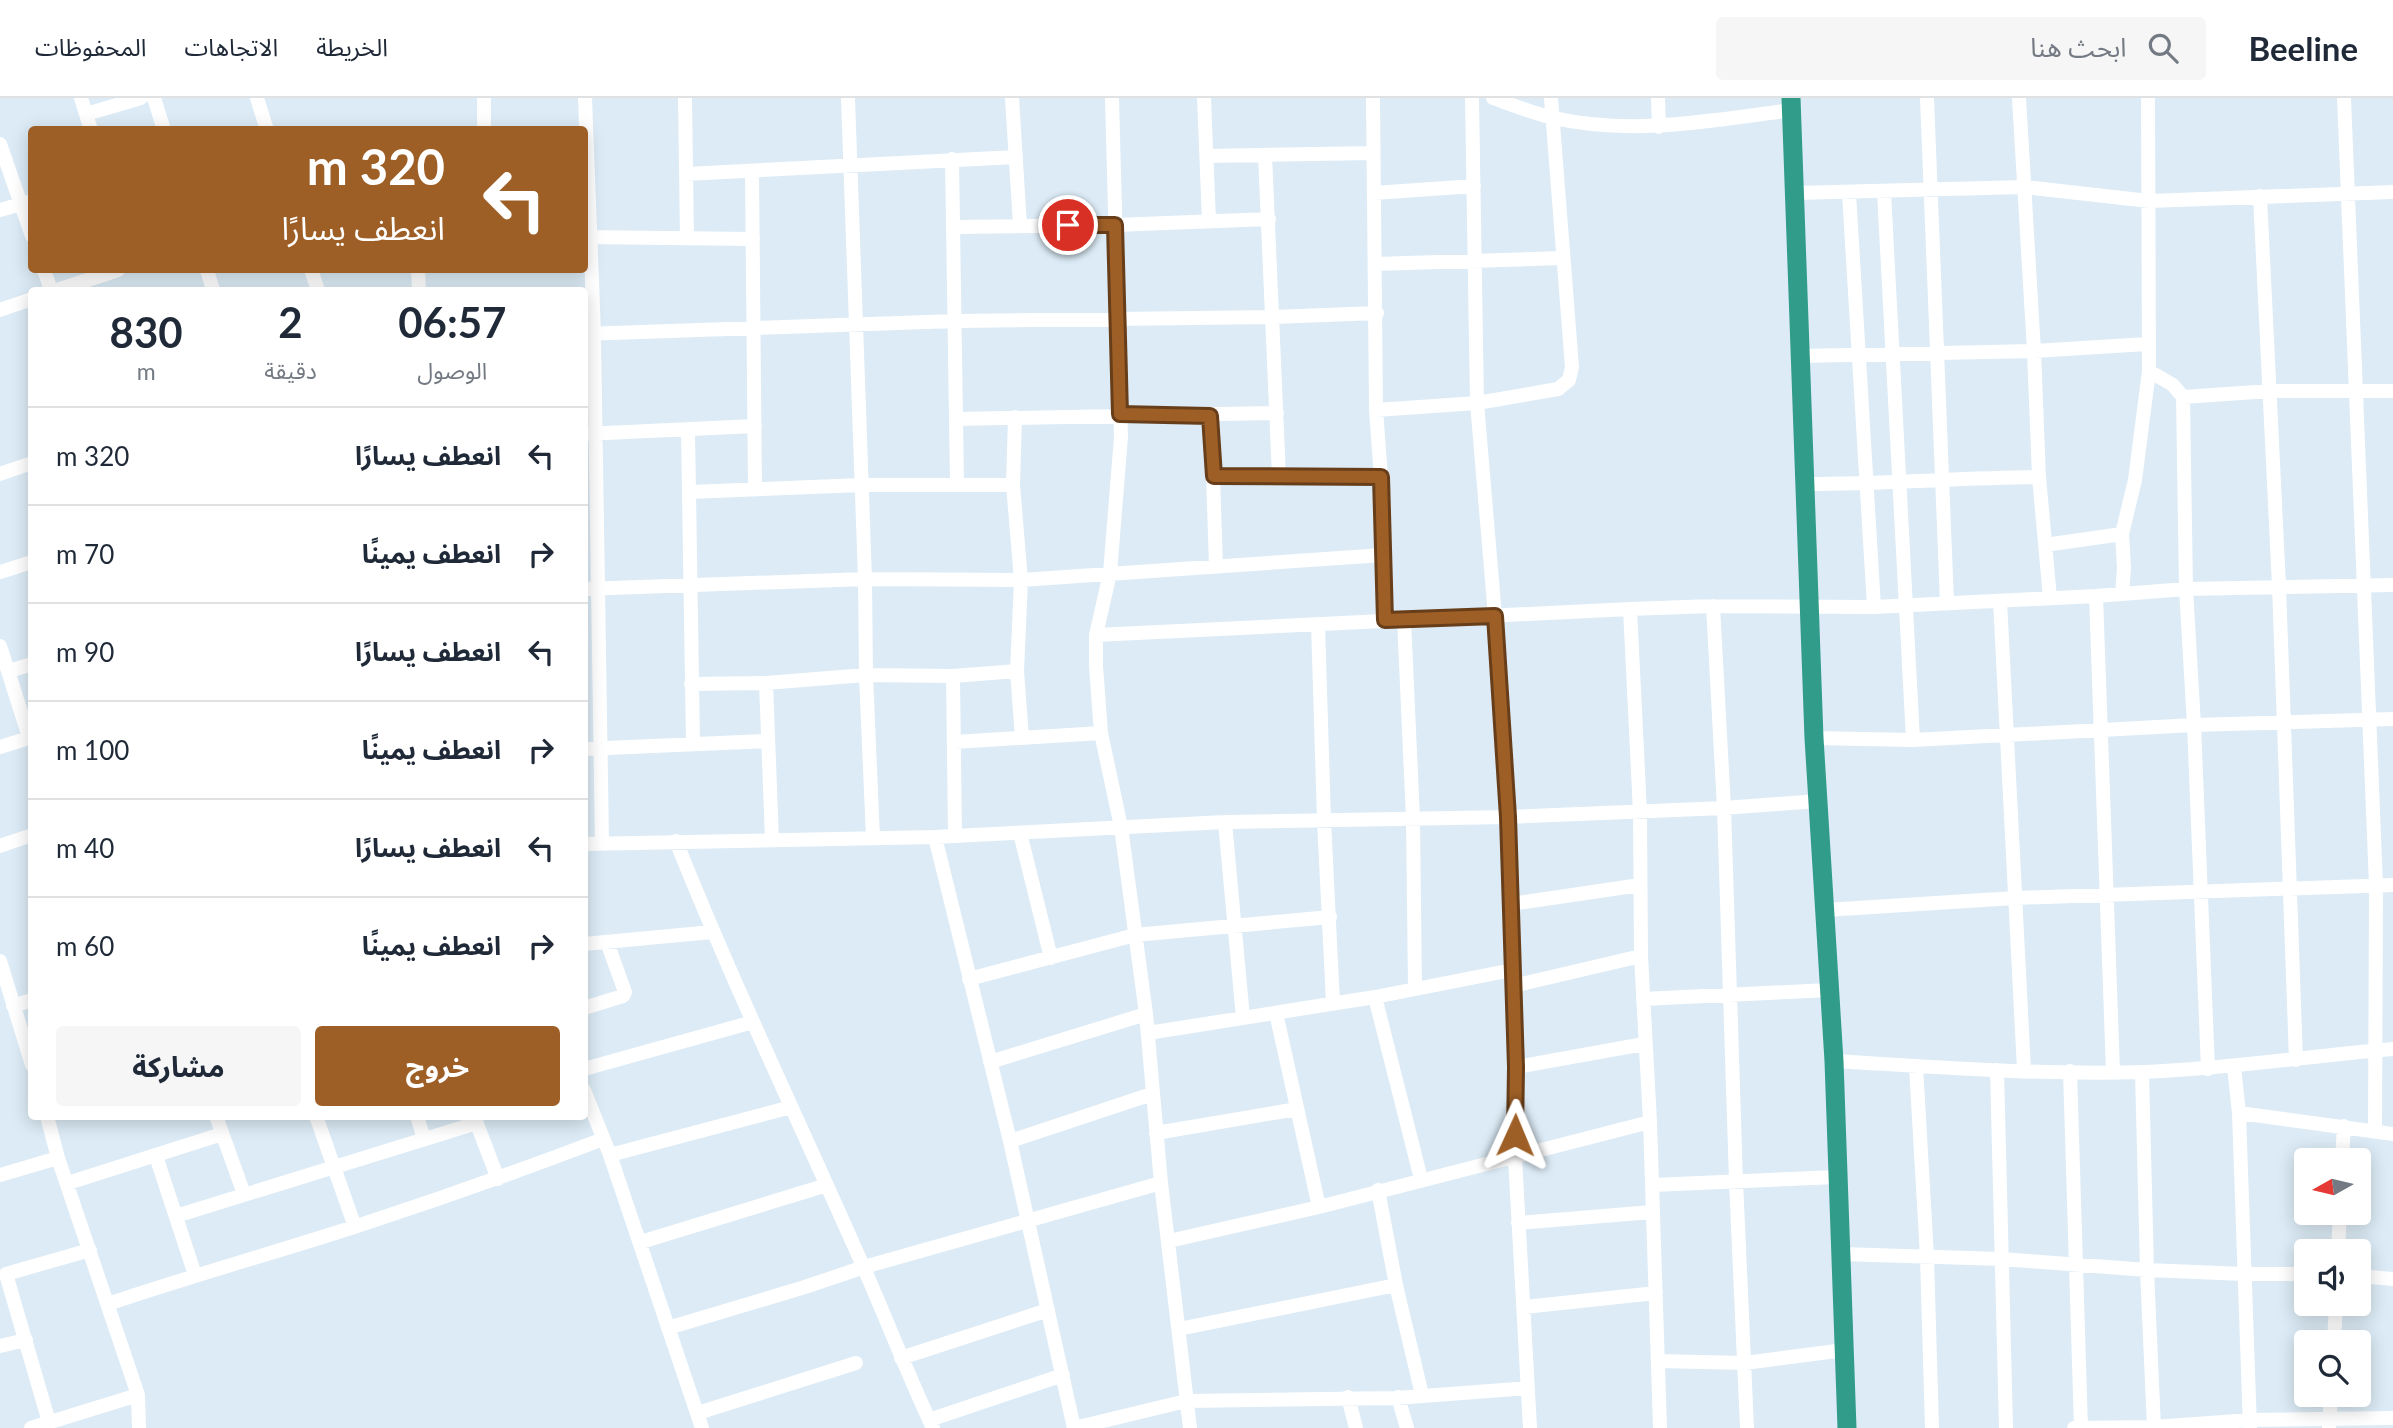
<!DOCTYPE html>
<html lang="ar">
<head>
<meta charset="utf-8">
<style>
	:root { --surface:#fff; --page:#f6f6f7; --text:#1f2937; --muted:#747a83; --line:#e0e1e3; --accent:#9e5f26 }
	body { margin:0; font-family:Lato,"Noto Sans Arabic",sans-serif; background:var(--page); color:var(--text); direction:rtl; height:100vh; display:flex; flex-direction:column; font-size:26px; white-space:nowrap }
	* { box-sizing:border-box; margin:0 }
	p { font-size:23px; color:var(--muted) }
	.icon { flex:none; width:38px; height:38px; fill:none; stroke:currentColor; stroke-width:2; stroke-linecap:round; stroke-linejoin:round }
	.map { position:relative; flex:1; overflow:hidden; direction:ltr }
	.drawer { position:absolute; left:28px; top:189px; width:560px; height:833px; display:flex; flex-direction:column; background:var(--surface); border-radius:7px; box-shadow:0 4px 18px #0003; direction:rtl }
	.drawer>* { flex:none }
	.banner { position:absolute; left:28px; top:28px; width:560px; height:147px; border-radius:7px; box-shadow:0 4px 18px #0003; direction:rtl; background:#9e5f26; color:#fff; overflow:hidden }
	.needle { width:46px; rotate:262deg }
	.tools { position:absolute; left:2294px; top:1050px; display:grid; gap:14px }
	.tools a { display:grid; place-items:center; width:77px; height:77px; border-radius:7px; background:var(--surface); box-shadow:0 4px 18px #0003; font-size:35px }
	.pin { position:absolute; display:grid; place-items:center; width:60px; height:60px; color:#fff; margin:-30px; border:4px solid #fff; border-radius:50%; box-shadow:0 2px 7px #0007 }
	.me { position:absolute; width:77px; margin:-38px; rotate:1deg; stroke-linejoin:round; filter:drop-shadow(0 0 5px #0008) }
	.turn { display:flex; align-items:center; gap:24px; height:147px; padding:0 28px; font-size:32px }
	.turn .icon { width:91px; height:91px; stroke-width:2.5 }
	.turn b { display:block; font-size:49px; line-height:60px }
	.eta { display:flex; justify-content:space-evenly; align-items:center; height:119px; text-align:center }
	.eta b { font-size:42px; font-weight:700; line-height:49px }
	.button { display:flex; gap:14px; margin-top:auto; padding:14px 28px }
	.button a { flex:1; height:80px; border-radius:7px; background:var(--accent); color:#fff; font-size:28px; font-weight:700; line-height:80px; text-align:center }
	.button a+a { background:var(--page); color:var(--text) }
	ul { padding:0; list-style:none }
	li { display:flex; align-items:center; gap:21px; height:98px; padding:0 28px; border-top:2px solid var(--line) }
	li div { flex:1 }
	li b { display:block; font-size:26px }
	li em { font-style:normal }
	header { display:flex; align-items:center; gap:42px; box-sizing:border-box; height:98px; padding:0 35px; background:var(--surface); border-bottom:2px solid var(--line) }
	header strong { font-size:33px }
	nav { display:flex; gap:38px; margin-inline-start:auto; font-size:24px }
	.search { width:490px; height:63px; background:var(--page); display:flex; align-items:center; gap:18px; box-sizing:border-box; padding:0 24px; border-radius:7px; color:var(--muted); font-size:26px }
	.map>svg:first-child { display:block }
</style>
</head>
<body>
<header>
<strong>Beeline</strong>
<div class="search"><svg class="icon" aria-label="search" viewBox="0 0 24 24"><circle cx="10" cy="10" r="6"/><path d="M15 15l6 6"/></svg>ابحث هنا</div>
<nav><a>الخريطة</a><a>الاتجاهات</a><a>المحفوظات</a></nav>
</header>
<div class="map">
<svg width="2393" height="1330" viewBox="0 0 2393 1330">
	<rect width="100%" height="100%" fill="#dcebf6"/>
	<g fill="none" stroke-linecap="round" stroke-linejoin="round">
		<path stroke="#fff" stroke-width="14" d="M 81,0 L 91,32
			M 154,0 L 164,32
			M 257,0 L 267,32
			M 484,0 L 484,32
			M 585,0 L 594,235 L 602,746
			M 685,0 L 687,140
			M 848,0 L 865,481 L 866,577 L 873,740
			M 1012,0 L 1020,127
			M 1112,0 L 1121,339 L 1110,475 L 1096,537 L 1096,568 L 1101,635 L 1121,729 L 1146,916 L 1161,1085 L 1190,1330
			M 1204,0 L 1209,123
			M 1373,0 L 1376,312 L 1381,379 L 1385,522
			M 1472,0 L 1477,305 L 1495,518 L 1508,719 L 1516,969 L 1515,1060 L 1530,1330
			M 1493,0 C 1513,7 1534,16 1554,20 C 1633,38 1713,22 1792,12
			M 1658,0 L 1659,29
			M 1927,0 L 1947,505
			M 2019,0 L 2034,253 L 2039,379 L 2050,500
			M 2344,0 L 2376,787 L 2375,1033
			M 86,16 L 141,0
			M 0,46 L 32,138
			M 1265,57 L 1279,379
			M 1207,58 L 1373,55
			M 952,61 L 957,386
			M 752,74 L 755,391
			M 686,76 L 1016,59
			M 1884,94 L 1913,642
			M 1374,95 L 1474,88
			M 1795,95 L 2024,89 L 2149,103 L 2393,94
			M 1849,95 L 1874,509
			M 2260,98 L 2279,488 L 2296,962
			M 0,112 L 32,103
			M 954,129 L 1115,127 L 1269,121
			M 584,139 L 753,141
			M 1375,166 L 1562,160
			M 44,172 L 51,192
			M 207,172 L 213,192
			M 311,172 L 318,192
			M 418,172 L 419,192
			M 57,192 L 118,172
			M 0,212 L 32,201
			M 584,236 L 955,223 L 1273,219 L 1377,215
			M 1799,258 L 2034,253 L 2147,246
			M 2149,273 L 2173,287 L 2183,299 L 2270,293 L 2393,293
			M 2183,299 L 2186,491 L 2194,627 L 2208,971
			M 1376,312 L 1477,305 L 1558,291 L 1569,282 L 1572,269 L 1551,0
			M 1211,318 L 1216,468
			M 1015,319 L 1013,387 L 1021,482 L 1017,573 L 1022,640
			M 956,321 L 1277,315
			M 688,332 L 693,646
			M 584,336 L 755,328
			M 0,376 L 32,365
			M 1214,378 L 1381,379
			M 1805,386 C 1883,386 1960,380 2039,379
			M 689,394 L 861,387 L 1013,387
			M 2045,447 L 2122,436
			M 0,474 L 32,464
			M 584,491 L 865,481 L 1021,482 L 1383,457
			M 2122,496 L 2124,470 L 2122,436 L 2135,382 L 2149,273 L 2148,0
			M 2096,498 L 2113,974
			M 2000,503 L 2024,972
			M 1713,508 L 1724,710 L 1736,1083 L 1747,1330
			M 1630,511 L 1640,714 L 1641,858 L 1650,1024 L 1660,1330
			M 1404,521 L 1413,721 L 1415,891
			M 1318,526 L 1324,722 L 1333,905
			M 1096,537 L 1630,511 L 1713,508 L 1874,509 L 2096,498 L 2186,491 L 2393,487
			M 0,548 L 29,639
			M 9,573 L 32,566
			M 953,578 L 955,738
			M 766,585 L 772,742
			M 691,586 L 766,585 L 866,577 L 953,578 L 1017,573
			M 1814,640 L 1913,642 L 2194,627 L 2393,621
			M 954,644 L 1101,635
			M 0,649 L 32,639
			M 584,651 L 767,643
			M 1225,724 L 1243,920
			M 1020,735 L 1051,860
			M 935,739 L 1010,1043 L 1074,1330
			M 676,743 C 731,881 795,1015 855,1150 C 882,1209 905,1271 933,1330
			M 584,746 L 935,739 L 1225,724 L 1508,719 L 1724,710 L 1818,703
			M 0,748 L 32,737
			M 1511,806 L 1640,787
			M 1825,812 L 2015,800 L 2393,787
			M 584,846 L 712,834
			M 0,863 L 32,967
			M 969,881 L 1135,837 L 1330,819
			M 1513,888 L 1641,858
			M 1375,899 L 1421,1081
			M 1643,901 L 1829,892
			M 13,908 L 32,902
			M 584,910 L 623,898 L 625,894 L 607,844
			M 1276,915 L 1319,1109
			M 1148,935 L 1375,899 L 1512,872
			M 1834,963 C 1937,969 2040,977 2143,974 C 2227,971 2309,958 2393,951
			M 990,964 L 1146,916
			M 1916,968 L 1927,1159 L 1932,1330
			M 1516,969 L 1644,946
			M 2234,969 L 2239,1015 L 2250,1330
			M 584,971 L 753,924
			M 1997,972 L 2006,1330
			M 2070,973 L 2081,1330
			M 2142,974 L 2147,1172 L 2154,1330
			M 584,992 L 610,1057 L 702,1330
			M 2239,1015 L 2393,1036
			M 216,1018 L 244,1096
			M 316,1018 L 355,1129
			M 417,1018 L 424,1041
			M 474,1018 L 498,1081
			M 1156,1035 L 1297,1011
			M 1010,1043 L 1152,996
			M 610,1057 L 791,1009
			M 156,1058 L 195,1177
			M 2342,1062 L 2344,1028
			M 0,1077 L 58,1060
			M 68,1085 L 222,1036
			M 1652,1087 L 1837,1079
			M 1378,1092 L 1396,1187 L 1422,1297
			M 176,1118 L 477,1025
			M 1518,1125 L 1652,1114
			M 1169,1143 L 1319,1109 L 1650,1024
			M 641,1144 L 827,1087
			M 2338,1153 L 2340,1115
			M 1841,1156 L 2002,1161 L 2147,1172 L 2244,1176 L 2306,1176
			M 2359,1178 L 2393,1181
			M 108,1206 C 190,1178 274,1155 357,1128 C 440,1101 522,1072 603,1041
			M 1524,1209 L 1656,1195
			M 668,1230 L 805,1189 L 864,1169 L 1161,1085
			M 1179,1231 L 1396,1187
			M 2334,1244 L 2336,1206
			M 0,1248 L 26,1242
			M 901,1260 L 1048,1212
			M 1658,1263 L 1745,1265 L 1844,1252
			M 138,1297 L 139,1330
			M 1348,1299 L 1356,1330
			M 1398,1299 L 1407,1330
			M 698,1315 L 856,1265
			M 929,1322 L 1063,1277
			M 49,1324 L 6,1176 L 90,1152
			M 2329,1329 L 2331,1297
			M 31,1330 L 138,1297 L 58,1060 L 47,1018
			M 1074,1330 L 1186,1303 L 1396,1300 L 1528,1290
			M 2074,1330 L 2154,1329 L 2250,1322 L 2393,1320"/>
		<path stroke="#319c8a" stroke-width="19" d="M 1791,0 L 1814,640 L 1834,963 L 1847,1330"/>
	</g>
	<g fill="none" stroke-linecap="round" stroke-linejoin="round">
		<g stroke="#673e19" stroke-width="18">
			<path id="route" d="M 1068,127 L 1115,127 L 1120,316 L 1210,318 L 1214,378 L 1381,379 L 1385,522 L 1495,518 L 1508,719 L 1516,969 L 1515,1037"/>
		</g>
		<use href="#route" stroke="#9e5f26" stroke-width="12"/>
	</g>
</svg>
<div class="tools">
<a><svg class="needle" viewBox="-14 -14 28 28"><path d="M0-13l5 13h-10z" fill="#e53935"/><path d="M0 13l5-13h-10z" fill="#747a83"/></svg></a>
<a><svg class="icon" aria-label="sound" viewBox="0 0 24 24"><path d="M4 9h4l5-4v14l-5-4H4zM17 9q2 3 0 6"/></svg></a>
<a><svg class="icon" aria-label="search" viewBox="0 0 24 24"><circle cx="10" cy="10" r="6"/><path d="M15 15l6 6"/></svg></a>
</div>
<div class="pin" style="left:1068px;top:127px;background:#d93025"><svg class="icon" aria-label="arrive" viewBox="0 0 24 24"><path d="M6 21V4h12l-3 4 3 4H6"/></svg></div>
<svg class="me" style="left:1515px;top:1037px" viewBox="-20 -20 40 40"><path d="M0-17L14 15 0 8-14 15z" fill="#9e5f26" stroke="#fff" stroke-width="4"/></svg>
<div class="banner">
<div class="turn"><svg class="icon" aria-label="left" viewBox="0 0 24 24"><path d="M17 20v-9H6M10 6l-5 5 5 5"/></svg><div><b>320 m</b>انعطف يسارًا</div></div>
</div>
<section class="drawer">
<div class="eta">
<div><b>06:57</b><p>الوصول</p></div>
<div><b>2</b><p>دقيقة</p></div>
<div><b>830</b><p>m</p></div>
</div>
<ul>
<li><svg class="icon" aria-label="left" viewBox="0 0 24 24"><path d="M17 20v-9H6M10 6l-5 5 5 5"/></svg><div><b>انعطف يسارًا</b></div><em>320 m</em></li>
<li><svg class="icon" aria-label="right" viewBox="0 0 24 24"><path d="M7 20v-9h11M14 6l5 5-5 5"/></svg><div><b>انعطف يمينًا</b></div><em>70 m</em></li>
<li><svg class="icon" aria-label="left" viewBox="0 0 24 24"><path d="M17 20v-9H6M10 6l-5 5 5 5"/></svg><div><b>انعطف يسارًا</b></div><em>90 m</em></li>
<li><svg class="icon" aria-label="right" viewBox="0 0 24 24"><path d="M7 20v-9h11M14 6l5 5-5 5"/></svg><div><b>انعطف يمينًا</b></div><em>100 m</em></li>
<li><svg class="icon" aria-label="left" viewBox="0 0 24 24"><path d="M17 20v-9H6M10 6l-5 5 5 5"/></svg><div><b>انعطف يسارًا</b></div><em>40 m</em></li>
<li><svg class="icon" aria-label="right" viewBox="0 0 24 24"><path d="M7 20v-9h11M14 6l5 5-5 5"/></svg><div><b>انعطف يمينًا</b></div><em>60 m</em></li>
</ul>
<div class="button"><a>خروج</a><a>مشاركة</a></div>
</section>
</div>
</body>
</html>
